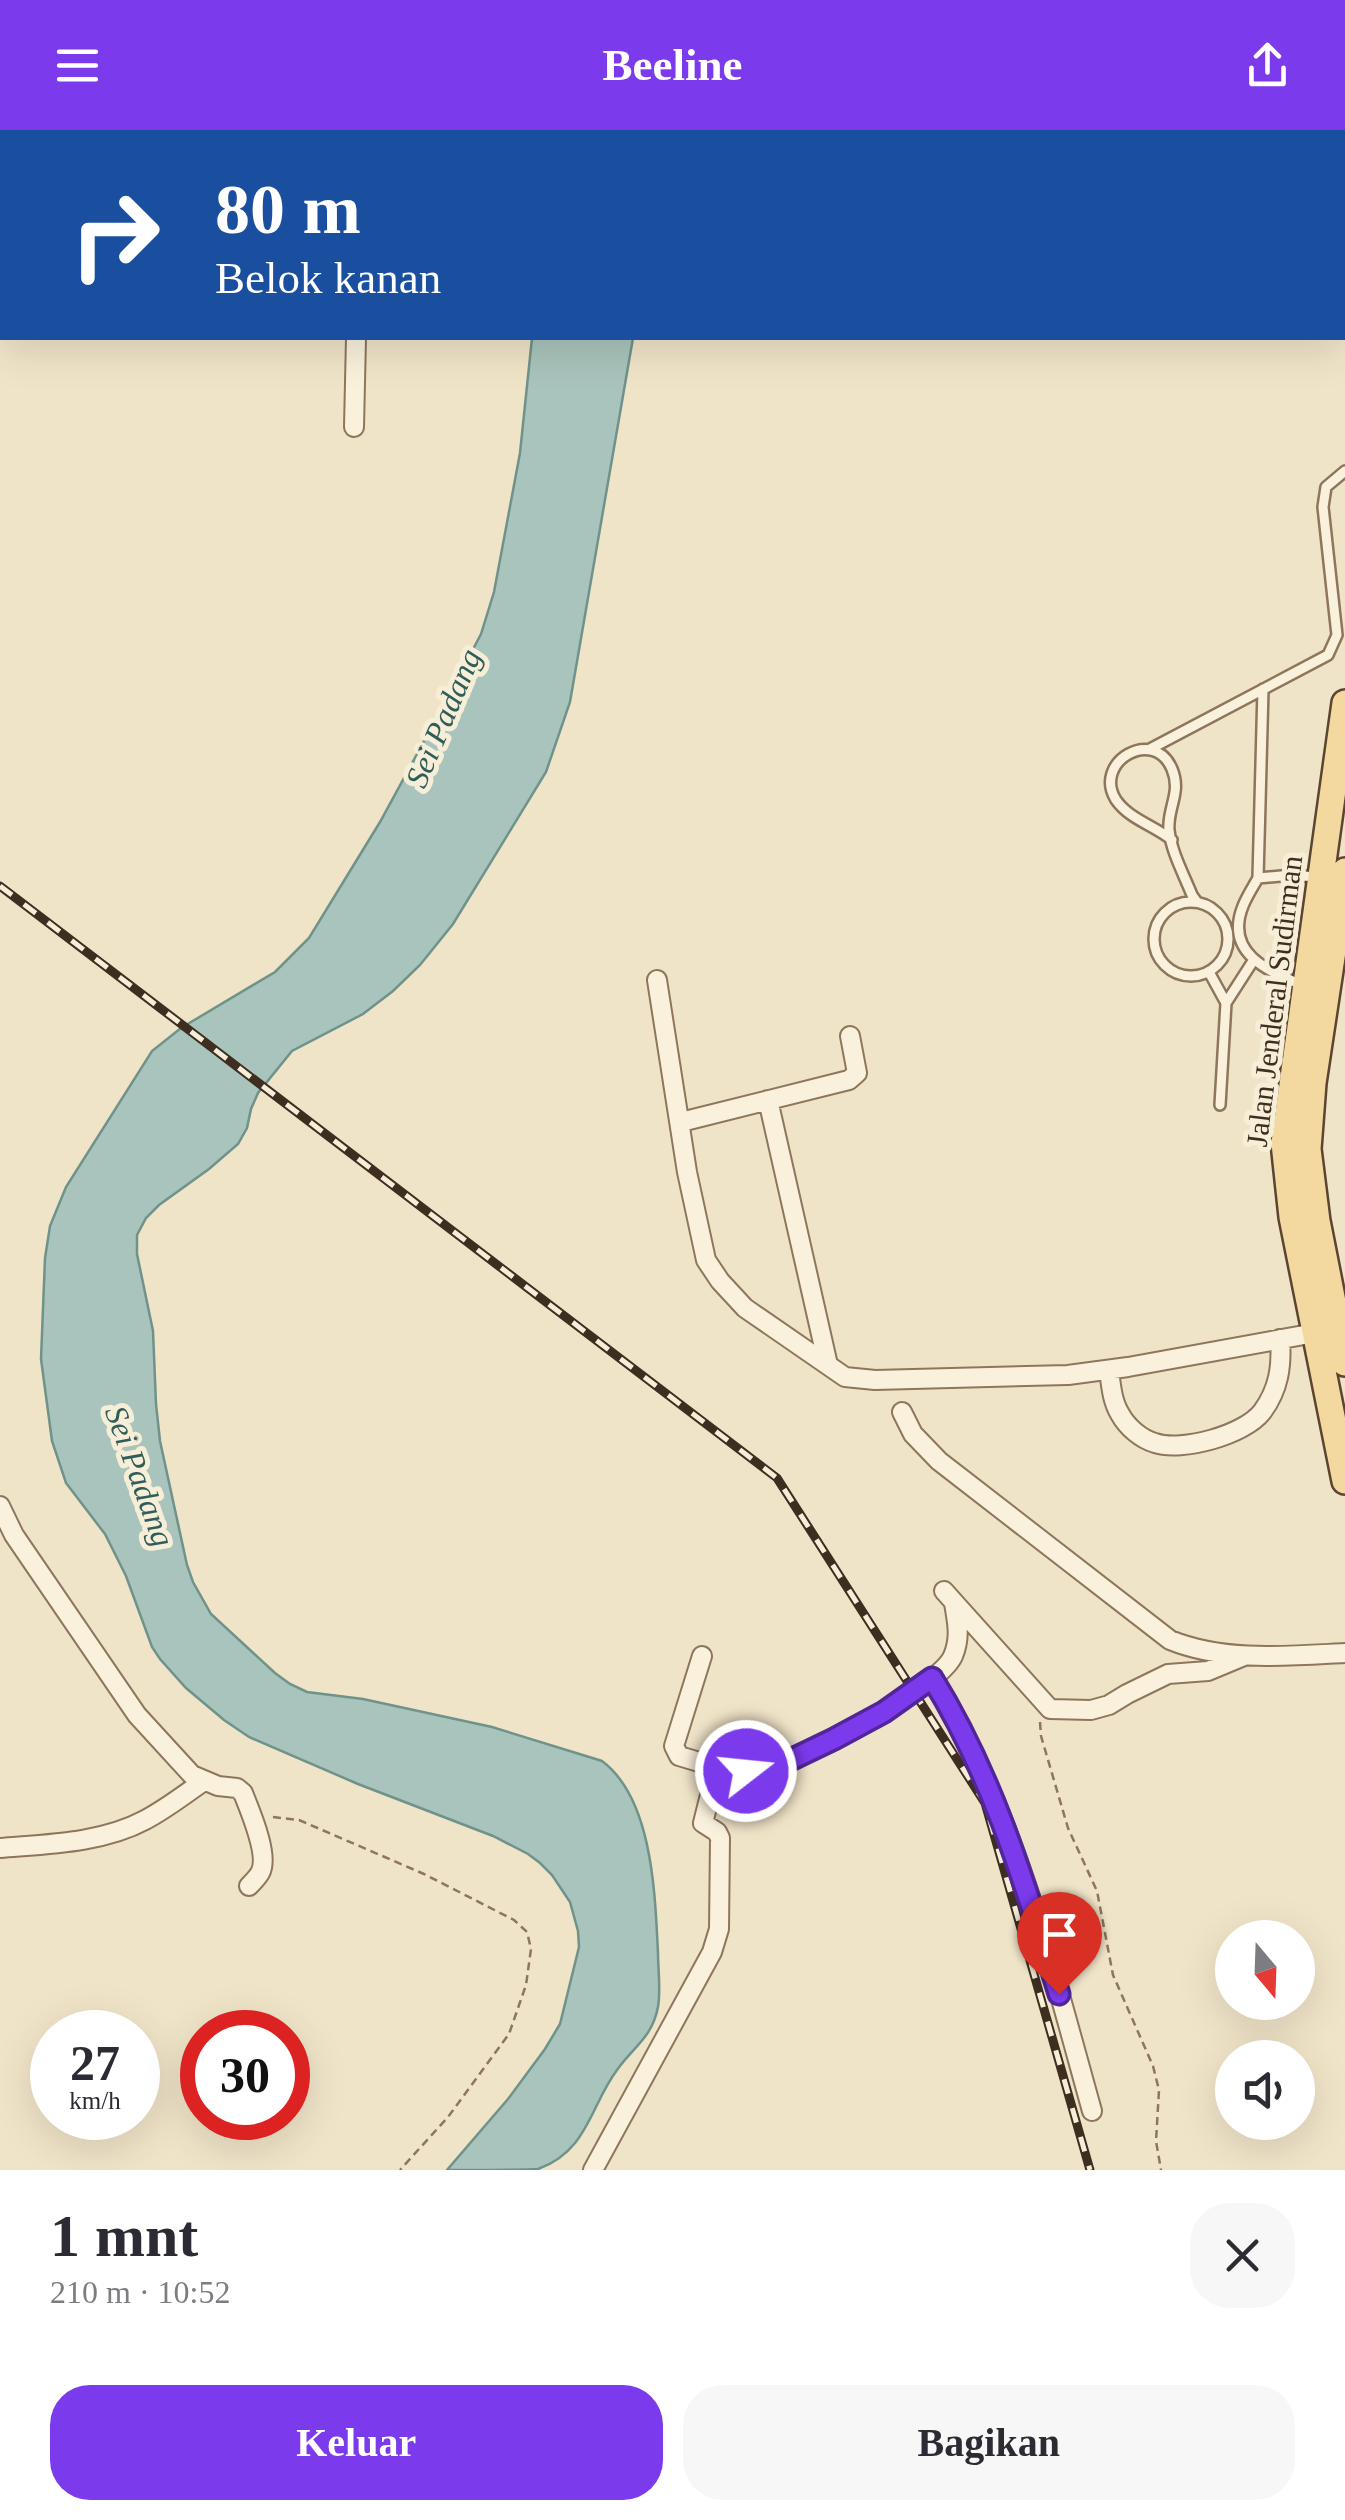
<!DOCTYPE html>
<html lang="id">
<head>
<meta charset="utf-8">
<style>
	:root { --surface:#fff; --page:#f7f7f7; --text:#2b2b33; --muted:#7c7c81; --accent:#7c3aed }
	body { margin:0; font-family:"Times New Roman",serif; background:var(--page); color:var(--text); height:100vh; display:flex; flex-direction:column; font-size:38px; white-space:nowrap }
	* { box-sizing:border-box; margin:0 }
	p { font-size:32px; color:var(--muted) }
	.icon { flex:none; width:55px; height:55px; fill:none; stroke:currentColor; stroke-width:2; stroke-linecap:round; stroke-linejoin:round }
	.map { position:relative; height:2040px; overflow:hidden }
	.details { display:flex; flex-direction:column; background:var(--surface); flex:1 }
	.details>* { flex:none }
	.hud { position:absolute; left:0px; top:0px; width:1345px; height:210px; box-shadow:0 10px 40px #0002; background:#1a4fa0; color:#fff; overflow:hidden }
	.needle { width:65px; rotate:161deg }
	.buttons { position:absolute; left:1215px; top:1790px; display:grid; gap:20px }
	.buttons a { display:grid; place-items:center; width:100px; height:100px; border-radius:50%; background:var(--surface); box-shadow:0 10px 40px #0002; font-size:50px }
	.speed { position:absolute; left:30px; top:1880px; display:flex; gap:20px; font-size:50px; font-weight:700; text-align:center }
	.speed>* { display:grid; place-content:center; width:130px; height:130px; border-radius:50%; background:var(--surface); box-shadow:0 10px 40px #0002; line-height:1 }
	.speed small { font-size:25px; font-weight:400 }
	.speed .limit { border:15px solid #d22; background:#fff; color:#111 }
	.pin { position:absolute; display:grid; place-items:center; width:85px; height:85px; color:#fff; margin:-102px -42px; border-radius:50% 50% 50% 0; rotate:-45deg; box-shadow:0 0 10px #0007 }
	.pin .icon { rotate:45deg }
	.me { position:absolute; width:110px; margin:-55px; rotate:74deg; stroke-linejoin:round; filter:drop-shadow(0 0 8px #0008) }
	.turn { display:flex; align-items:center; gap:35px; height:210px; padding:0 50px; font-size:45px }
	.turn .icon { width:130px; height:130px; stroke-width:2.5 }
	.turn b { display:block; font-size:70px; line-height:85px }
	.round { display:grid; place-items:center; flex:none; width:105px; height:105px; border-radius:40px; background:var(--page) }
	.head { display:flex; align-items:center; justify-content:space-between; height:170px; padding:0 50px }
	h1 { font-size:60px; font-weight:600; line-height:75px }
	.cta { display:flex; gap:20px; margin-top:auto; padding:20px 50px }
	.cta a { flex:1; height:115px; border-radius:40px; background:var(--accent); color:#fff; font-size:40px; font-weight:600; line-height:115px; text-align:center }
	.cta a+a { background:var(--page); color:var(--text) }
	header { display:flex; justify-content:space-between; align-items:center; height:130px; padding:0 50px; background:var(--accent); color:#fff; font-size:45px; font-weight:600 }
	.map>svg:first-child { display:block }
</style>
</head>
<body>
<header><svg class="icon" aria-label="menu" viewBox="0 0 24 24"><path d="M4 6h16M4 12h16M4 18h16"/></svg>Beeline<svg class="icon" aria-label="share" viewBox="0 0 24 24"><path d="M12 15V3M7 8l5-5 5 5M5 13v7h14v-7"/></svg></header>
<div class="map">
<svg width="1345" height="2040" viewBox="0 0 1345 2040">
	<rect width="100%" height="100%" fill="#f0e4c8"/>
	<path fill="#a9c4bc" stroke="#6f938a" stroke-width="2.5" d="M 532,208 L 633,208 L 570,572 L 546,642 L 453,794 L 420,835 L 393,861 L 363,884 L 292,921 L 258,963 L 251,979 L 247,998 L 238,1014 L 209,1039 L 159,1075 L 146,1088 L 137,1105 L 137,1124 L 153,1201 L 156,1274 L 160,1311 L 187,1435 L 193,1452 L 211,1484 L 275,1543 L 290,1554 L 307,1562 L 363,1569 L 492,1597 L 602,1631 C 653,1669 655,1765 658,1823 C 658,1840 661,1860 658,1877 C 652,1908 633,1917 617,1940 C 590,1976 588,2021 538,2039 C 523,2040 466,2040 447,2040 L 508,1969 L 545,1919 L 560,1894 L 579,1817 L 578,1801 L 570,1772 L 552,1745 L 540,1733 L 528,1724 L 493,1706 L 358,1654 L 249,1607 L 224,1590 L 186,1558 L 160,1529 L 152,1517 L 126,1446 L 105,1404 L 66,1353 L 52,1311 L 41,1229 L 45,1128 L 50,1096 L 66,1057 L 152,921 L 181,898 L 275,842 L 309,808 L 380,692 L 435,591 L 481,504 L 494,462 L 520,323 Z"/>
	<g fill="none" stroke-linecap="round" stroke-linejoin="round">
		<g stroke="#8d765c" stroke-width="14">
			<path id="service" d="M 1150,619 L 1328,525 L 1337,505 L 1323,377 L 1326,357 L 1345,341
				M 1172,710 C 1155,696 1129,689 1116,670 C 1092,632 1154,596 1172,639 C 1182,663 1167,678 1169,700 C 1171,721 1184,745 1192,765 L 1197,772
				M 1258,748 L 1263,559
				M1154 809a37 37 0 1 1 74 0a37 37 0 1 1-74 0Z
				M 1209,842 L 1226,873 L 1220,975
				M 1302,855 C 1268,841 1224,823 1243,776 C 1247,766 1253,757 1258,748 L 1292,745 L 1316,747
				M 1226,873 L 1253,831"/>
		</g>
		<g stroke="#8d765c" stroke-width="22">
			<path id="minor" d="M 1014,0 L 1015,2
				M 1176,0 L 1181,2
				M 360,2 L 360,0
				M 1342,158 L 1345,158
				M 354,297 L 356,208
				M 657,850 L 687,1042 L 706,1130 L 720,1151 L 745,1178 L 845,1247 L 875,1250 L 1068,1245 L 1128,1237 L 1315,1203
				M 768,970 L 828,1235
				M 681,992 L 849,950 L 857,943 L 850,906
				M 1109,1240 C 1111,1255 1112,1271 1120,1284 C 1127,1297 1141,1309 1155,1313 C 1182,1322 1244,1305 1262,1282 C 1279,1259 1282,1236 1280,1209
				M 902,1282 L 913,1304 L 939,1331 L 1170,1510 C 1224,1532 1287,1526 1345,1523
				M 0,1376 L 14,1405 L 137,1585 L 192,1645 L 218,1656 L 237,1658 L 243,1663 C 250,1681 270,1726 260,1743 C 257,1748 253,1752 249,1756
				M 944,1461 L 1050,1579 L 1091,1580 L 1109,1575 L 1127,1564 L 1168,1544 L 1208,1541 L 1244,1526
				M 932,1548 C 1014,1679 1051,1834 1092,1981
				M 713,1647 C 735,1643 761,1642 782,1634 C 816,1621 940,1556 953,1526 C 961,1507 957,1492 954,1473
				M 0,1718 C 48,1714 102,1713 145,1690 C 166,1679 185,1664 204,1651
				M 593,2040 L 712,1822 L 719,1799 L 720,1708 L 717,1702 L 703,1693 L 711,1661 L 713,1641 L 706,1634 L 679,1626 L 674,1616 L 702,1526"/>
		</g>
		<g stroke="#5b4430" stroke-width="30">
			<path id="primary" d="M 1345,573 L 1284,1013 L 1292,1087 L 1345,1351
				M 1345,741 L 1313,953 L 1308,1019 L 1317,1091 L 1345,1233"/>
		</g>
		<path stroke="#8d765c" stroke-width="2.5" stroke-dasharray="8 5" stroke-linecap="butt" d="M 1040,1592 L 1041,1606 L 1068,1698 L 1097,1761 L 1113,1845 L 1153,1936 L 1159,1960 L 1156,2011 L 1161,2040
			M 273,1687 L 299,1690 L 424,1744 L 514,1790 L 527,1802 L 531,1819 L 526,1855 L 509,1904 L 448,1987 L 400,2040"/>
		<use href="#service" stroke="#faf1dc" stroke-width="9"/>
		<use href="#minor" stroke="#faf1dc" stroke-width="18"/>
		<use href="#primary" stroke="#f3d9a0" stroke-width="25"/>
		<g stroke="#3d2e20" stroke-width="9">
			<path id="rail" d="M 0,756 L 777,1348 L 985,1673 L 1090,2040"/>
		</g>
		<use href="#rail" stroke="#f7eed8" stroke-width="5" stroke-dasharray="15" stroke-linecap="butt"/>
	</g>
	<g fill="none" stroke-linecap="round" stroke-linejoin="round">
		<g stroke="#51269a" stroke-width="25">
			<path id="route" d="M 746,1641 L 780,1635 L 834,1609 L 884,1582 L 932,1548 C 993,1646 1025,1755 1059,1864"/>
		</g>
		<use href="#route" stroke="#7c3aed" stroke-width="18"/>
	</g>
	<g text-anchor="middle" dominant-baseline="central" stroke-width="10" stroke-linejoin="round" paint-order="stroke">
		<g font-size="30" fill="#3d2e20" stroke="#f7eed8">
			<text transform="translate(1274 871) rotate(-83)">Jalan Jenderal Sudirman</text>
		</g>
		<g font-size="32" font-style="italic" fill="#2f5d5a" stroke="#f7eed8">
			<text transform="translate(443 588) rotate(-67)">Sei Padang</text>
			<text transform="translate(140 1346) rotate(70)">Sei Padang</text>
		</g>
	</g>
</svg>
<div class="buttons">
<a><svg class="needle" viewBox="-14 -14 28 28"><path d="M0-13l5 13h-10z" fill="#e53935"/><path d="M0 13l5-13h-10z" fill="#7c7c81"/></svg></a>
<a><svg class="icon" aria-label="sound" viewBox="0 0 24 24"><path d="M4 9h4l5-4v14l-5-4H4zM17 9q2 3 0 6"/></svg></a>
</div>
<div class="speed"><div>27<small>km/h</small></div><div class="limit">30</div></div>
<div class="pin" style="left:1059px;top:1864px;background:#d93025"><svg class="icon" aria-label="arrive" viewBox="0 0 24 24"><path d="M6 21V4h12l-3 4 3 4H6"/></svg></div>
<svg class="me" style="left:746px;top:1641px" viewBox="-20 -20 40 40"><circle r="17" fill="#7c3aed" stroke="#fff" stroke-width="3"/><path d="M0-11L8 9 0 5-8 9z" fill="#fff"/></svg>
<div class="hud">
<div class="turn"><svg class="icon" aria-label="right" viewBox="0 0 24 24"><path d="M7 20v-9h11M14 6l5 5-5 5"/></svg><div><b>80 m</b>Belok kanan</div></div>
</div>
</div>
<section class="details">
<div class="head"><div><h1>1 mnt</h1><p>210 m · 10:52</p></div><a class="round"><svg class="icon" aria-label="close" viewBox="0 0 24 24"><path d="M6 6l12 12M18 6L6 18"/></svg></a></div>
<div class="cta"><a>Keluar</a><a>Bagikan</a></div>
</section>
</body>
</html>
